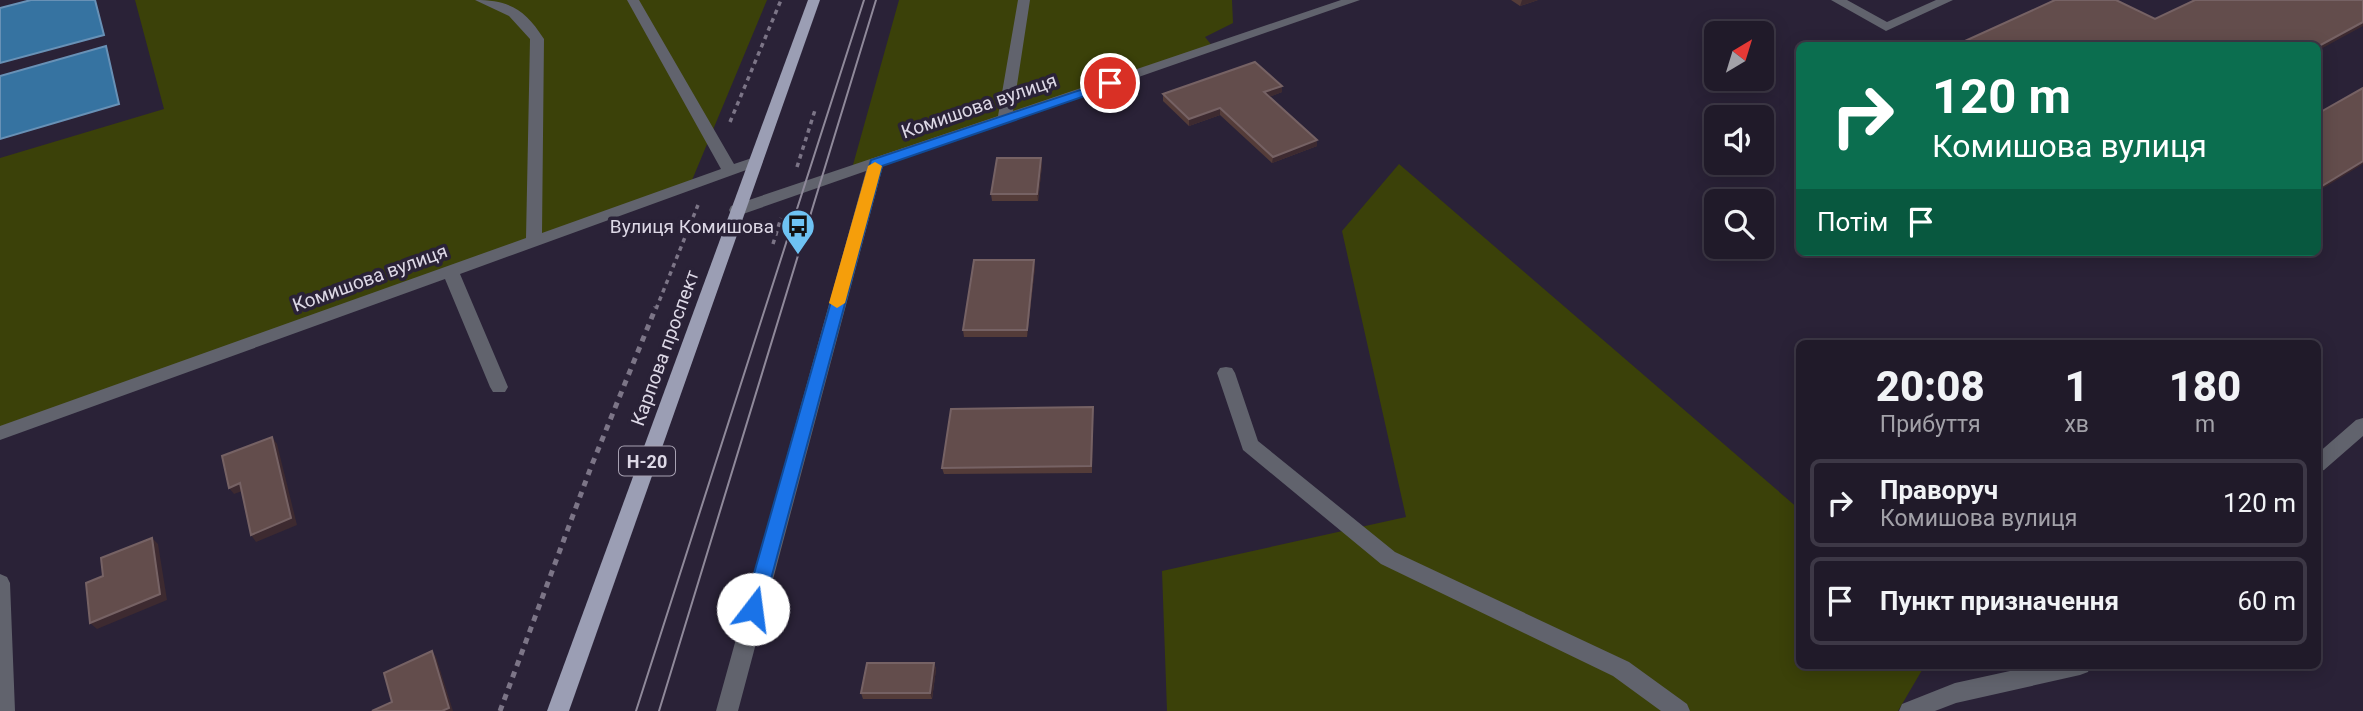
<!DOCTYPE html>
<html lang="uk">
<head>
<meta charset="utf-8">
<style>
	:root { --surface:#201a29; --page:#282331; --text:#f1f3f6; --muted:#a2a1a8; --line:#3d3846 }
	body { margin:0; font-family:Roboto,sans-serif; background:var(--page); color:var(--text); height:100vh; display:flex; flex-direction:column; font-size:26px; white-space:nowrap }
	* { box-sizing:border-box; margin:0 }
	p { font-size:23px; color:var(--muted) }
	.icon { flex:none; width:38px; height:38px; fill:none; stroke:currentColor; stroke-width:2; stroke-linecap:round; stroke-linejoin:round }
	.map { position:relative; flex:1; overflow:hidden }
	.side { position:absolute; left:1796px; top:340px; width:525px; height:329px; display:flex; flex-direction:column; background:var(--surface); border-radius:10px; box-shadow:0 4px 18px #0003,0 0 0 2px var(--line) }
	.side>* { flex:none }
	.hud { position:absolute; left:1796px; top:42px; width:525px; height:214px; border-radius:10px; box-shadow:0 4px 18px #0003,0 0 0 2px var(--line); background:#0b6e4f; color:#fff; overflow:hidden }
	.needle { width:46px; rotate:38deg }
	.controls { position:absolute; left:1704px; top:21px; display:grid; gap:14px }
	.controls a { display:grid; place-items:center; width:70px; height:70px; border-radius:10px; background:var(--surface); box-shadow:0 4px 18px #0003,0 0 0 2px var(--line); font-size:35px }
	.pin { position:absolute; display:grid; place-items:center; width:60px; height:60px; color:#fff; margin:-30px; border:4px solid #fff; border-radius:50%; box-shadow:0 2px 7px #0007 }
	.me { position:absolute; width:77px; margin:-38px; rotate:15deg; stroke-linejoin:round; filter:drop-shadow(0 0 5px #0008) }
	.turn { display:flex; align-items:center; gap:24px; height:147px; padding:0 21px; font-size:32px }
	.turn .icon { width:91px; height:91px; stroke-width:2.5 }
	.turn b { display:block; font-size:49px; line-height:60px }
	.then { display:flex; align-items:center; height:66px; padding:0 21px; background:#0003; gap:14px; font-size:26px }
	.eta { display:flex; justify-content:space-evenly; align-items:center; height:119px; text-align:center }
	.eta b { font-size:42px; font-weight:800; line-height:49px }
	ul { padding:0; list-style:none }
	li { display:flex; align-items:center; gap:21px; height:88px; margin:0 14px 10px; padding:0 7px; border:4px solid var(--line); border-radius:10px }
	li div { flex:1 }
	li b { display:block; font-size:26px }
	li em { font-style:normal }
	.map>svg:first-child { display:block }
</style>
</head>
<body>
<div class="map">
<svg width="2363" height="711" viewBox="0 0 2363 711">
	<rect width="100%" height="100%" fill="#2a2237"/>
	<path fill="#3b4109" d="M 135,0 L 767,0 L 690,185 L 0,433 L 0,158 L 164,109 Z
		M 899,0 L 1232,0 L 1233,23 L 1205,37 L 1214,48 L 851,172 Z
		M 1399,164 L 1799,509 L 1799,665 L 1925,665 L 1898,711 L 1167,711 L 1162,571 L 1406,517 L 1342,231 Z"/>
	<path fill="#3673a1" stroke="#6891b6" stroke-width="2" d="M 31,0 L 95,0 L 104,35 L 0,63 L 0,8 Z
		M 106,46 L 119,104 L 0,139 L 0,76 Z"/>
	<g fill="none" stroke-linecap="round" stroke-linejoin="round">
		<path stroke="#7c7587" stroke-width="3.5" stroke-dasharray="4.5 4.5" stroke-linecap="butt" d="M 730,122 L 781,0
			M 797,167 L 816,107
			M 773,244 L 781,218
			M 656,309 L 698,205"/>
		<path stroke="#7c7587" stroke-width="5" stroke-dasharray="6 6" stroke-linecap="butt" d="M 500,711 L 591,467 L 656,307"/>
		<path fill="#61636d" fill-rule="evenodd" d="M 475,0 C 509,0 525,9 544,39 L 542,233 L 721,169 L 627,0 L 639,0 L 734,164 L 755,157 L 762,162 L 760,165 L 460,274 L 508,387 L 505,392 L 493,392 L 490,387 L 445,279 L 0,440 L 0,426 L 526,238 L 530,39 L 509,16 Z
			M 1018,0 L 1030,0 L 1013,111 L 1341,0 L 1360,0 L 883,166 L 738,711 L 716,711 L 866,171 L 743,214 L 731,214 L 729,210 L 731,206 L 998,116 Z
			M 1831,0 L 1847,0 L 1887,22 L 1936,0 L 1953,0 L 1886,31 Z
			M 1226,367 L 1232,368 L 1235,373 L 1258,441 L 1395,552 L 1629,662 L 1687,704 L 1690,711 L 1661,711 L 1613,676 L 1381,564 L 1243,450 L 1217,373 L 1220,368 Z
			M 2363,418 L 2363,436 L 2324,470 L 2317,472 L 2317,454 L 2356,420 Z
			M 0,574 L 7,577 L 10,583 L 15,711 L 0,711 Z
			M 2037,665 L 2091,665 L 2088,672 L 2080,675 L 1956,703 L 1935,711 L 1899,711 L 1902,704 L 1955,683 Z"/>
		<path fill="#9b9eb4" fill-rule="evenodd" d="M 808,0 L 820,0 L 569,711 L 547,711 Z"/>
		<path stroke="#8f899a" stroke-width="2" d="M 636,711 L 864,0
			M 659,711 L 876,0"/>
	</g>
	<path fill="#543c39" d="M 1511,0 L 1538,0 L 1520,6 Z
		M 1282,86 L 1282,92 L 1269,97 L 1317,146 L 1272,163 L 1220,115 L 1189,126 L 1163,101 L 1163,94 Z
		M 1042,165 L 1038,201 L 992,201 L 991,194 Z
		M 1035,267 L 1027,337 L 964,337 L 963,330 Z
		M 1093,407 L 1092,473 L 944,474 L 942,468 Z
		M 934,663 L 936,669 L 932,699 L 863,699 L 861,693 Z"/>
	<path fill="#3d2a30" d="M 1522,0 L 1538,0 L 1520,6 Z
		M 2363,22 L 2363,26 L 2317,51 L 2317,47 Z
		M 1282,86 L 1282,92 L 1264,99 L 1264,92 Z
		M 1220,108 L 1220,115 L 1189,126 L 1189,119 Z
		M 1317,140 L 1317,146 L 1272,163 L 1273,157 Z
		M 1041,158 L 1042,165 L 1038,201 L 1037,194 Z
		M 2363,161 L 2363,164 L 2317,192 L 2317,189 Z
		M 1034,260 L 1035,267 L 1027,337 L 1027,330 Z
		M 272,437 L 277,444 L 297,525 L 256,542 L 251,535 Z
		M 240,483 L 245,490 L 234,494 L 229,488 Z
		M 152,538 L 158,544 L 167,600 L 97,629 L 90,623 Z
		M 432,651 L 436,657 L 453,711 L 442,711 Z
		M 934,663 L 936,669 L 932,699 L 930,693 Z"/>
	<path fill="#634d4c" stroke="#766264" stroke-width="2" d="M 2055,0 L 2116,0 L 2155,19 L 2195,0 L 2363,0 L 2363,22 L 2317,47 L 2317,46 L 1954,46 Z
		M 1255,62 L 1282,86 L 1264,92 L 1317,140 L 1273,157 L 1220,108 L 1189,119 L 1163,94 Z
		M 2363,88 L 2363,161 L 2317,189 L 2317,114 Z
		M 997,158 L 1041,158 L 1037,194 L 991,194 Z
		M 974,260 L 1034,260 L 1027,330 L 963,330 Z
		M 1093,407 L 1091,466 L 942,468 L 951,409 Z
		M 272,437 L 291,518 L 251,535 L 240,483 L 229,488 L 222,456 Z
		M 152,538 L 160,594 L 90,623 L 86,583 L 103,576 L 101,558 Z
		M 432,651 L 449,708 L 442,711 L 372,711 L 392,702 L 384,673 Z
		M 867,663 L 934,663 L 930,693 L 861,693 Z"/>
	<path fill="#1a73e8" stroke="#114b97" stroke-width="2" d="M 1110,80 L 1116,83 L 1114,86 L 882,166 L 763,609 L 760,615 L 753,617 L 747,615 L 744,609 L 871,160 Z"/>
	<path fill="#f59e0b" d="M 875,162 L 882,166 L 845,303 L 837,308 L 829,303 L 868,166 Z"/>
	<defs>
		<g id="bus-pin" transform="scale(1.75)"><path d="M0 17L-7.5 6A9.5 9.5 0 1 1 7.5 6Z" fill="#6ec2f3" stroke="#2a2237"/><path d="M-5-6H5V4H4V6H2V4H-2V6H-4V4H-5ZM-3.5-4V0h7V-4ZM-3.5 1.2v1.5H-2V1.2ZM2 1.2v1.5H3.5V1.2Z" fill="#111"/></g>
	</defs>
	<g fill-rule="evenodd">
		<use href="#bus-pin" x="798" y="226"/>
	</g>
	<g text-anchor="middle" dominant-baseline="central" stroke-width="7" stroke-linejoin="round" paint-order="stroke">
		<rect fill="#2a2237" stroke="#a7a1b2" stroke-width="2" x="619" y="446.5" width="56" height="29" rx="5"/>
		<g font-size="18" font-weight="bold" fill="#ddd8e6">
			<text x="647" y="461">Н-20</text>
		</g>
		<g font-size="19" fill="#ddd8e6" stroke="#2a2237">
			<text transform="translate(979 106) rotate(-19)">Комишова вулиця</text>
			<text transform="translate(370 278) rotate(-20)">Комишова вулиця</text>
			<text transform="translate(665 348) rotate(-70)">Карпова проспект</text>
		</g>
		<g font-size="19" fill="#ddd8e6" stroke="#2a2237" text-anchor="end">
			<text x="774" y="226">Вулиця Комишова</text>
		</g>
	</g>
</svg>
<div class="controls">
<a><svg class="needle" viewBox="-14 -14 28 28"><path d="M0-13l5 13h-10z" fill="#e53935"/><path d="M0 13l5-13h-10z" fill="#a2a1a8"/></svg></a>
<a><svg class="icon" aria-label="sound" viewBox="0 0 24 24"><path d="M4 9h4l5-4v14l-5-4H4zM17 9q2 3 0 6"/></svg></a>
<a><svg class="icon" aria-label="search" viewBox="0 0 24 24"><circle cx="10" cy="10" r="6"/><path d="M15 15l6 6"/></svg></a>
</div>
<div class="pin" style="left:1110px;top:83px;background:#d93025"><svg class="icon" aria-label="arrive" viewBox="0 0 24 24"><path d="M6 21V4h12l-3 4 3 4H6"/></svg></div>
<svg class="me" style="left:753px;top:609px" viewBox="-20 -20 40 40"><circle r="19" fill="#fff"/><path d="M0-13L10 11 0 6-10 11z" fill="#1a73e8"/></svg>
<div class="hud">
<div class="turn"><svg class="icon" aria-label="right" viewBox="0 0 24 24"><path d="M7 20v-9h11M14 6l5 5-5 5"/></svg><div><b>120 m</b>Комишова вулиця</div></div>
<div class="then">Потім<svg class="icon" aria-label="arrive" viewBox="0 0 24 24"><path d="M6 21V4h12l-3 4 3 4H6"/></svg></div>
</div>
<section class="side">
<div class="eta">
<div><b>20:08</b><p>Прибуття</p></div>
<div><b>1</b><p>хв</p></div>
<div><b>180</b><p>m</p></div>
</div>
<ul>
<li><svg class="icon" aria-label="right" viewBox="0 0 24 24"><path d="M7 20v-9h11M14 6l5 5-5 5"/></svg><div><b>Праворуч</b><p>Комишова вулиця</p></div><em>120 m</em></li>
<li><svg class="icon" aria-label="arrive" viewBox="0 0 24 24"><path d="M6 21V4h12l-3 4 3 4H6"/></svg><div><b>Пункт призначення</b></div><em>60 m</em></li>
</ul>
</section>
</div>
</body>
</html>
